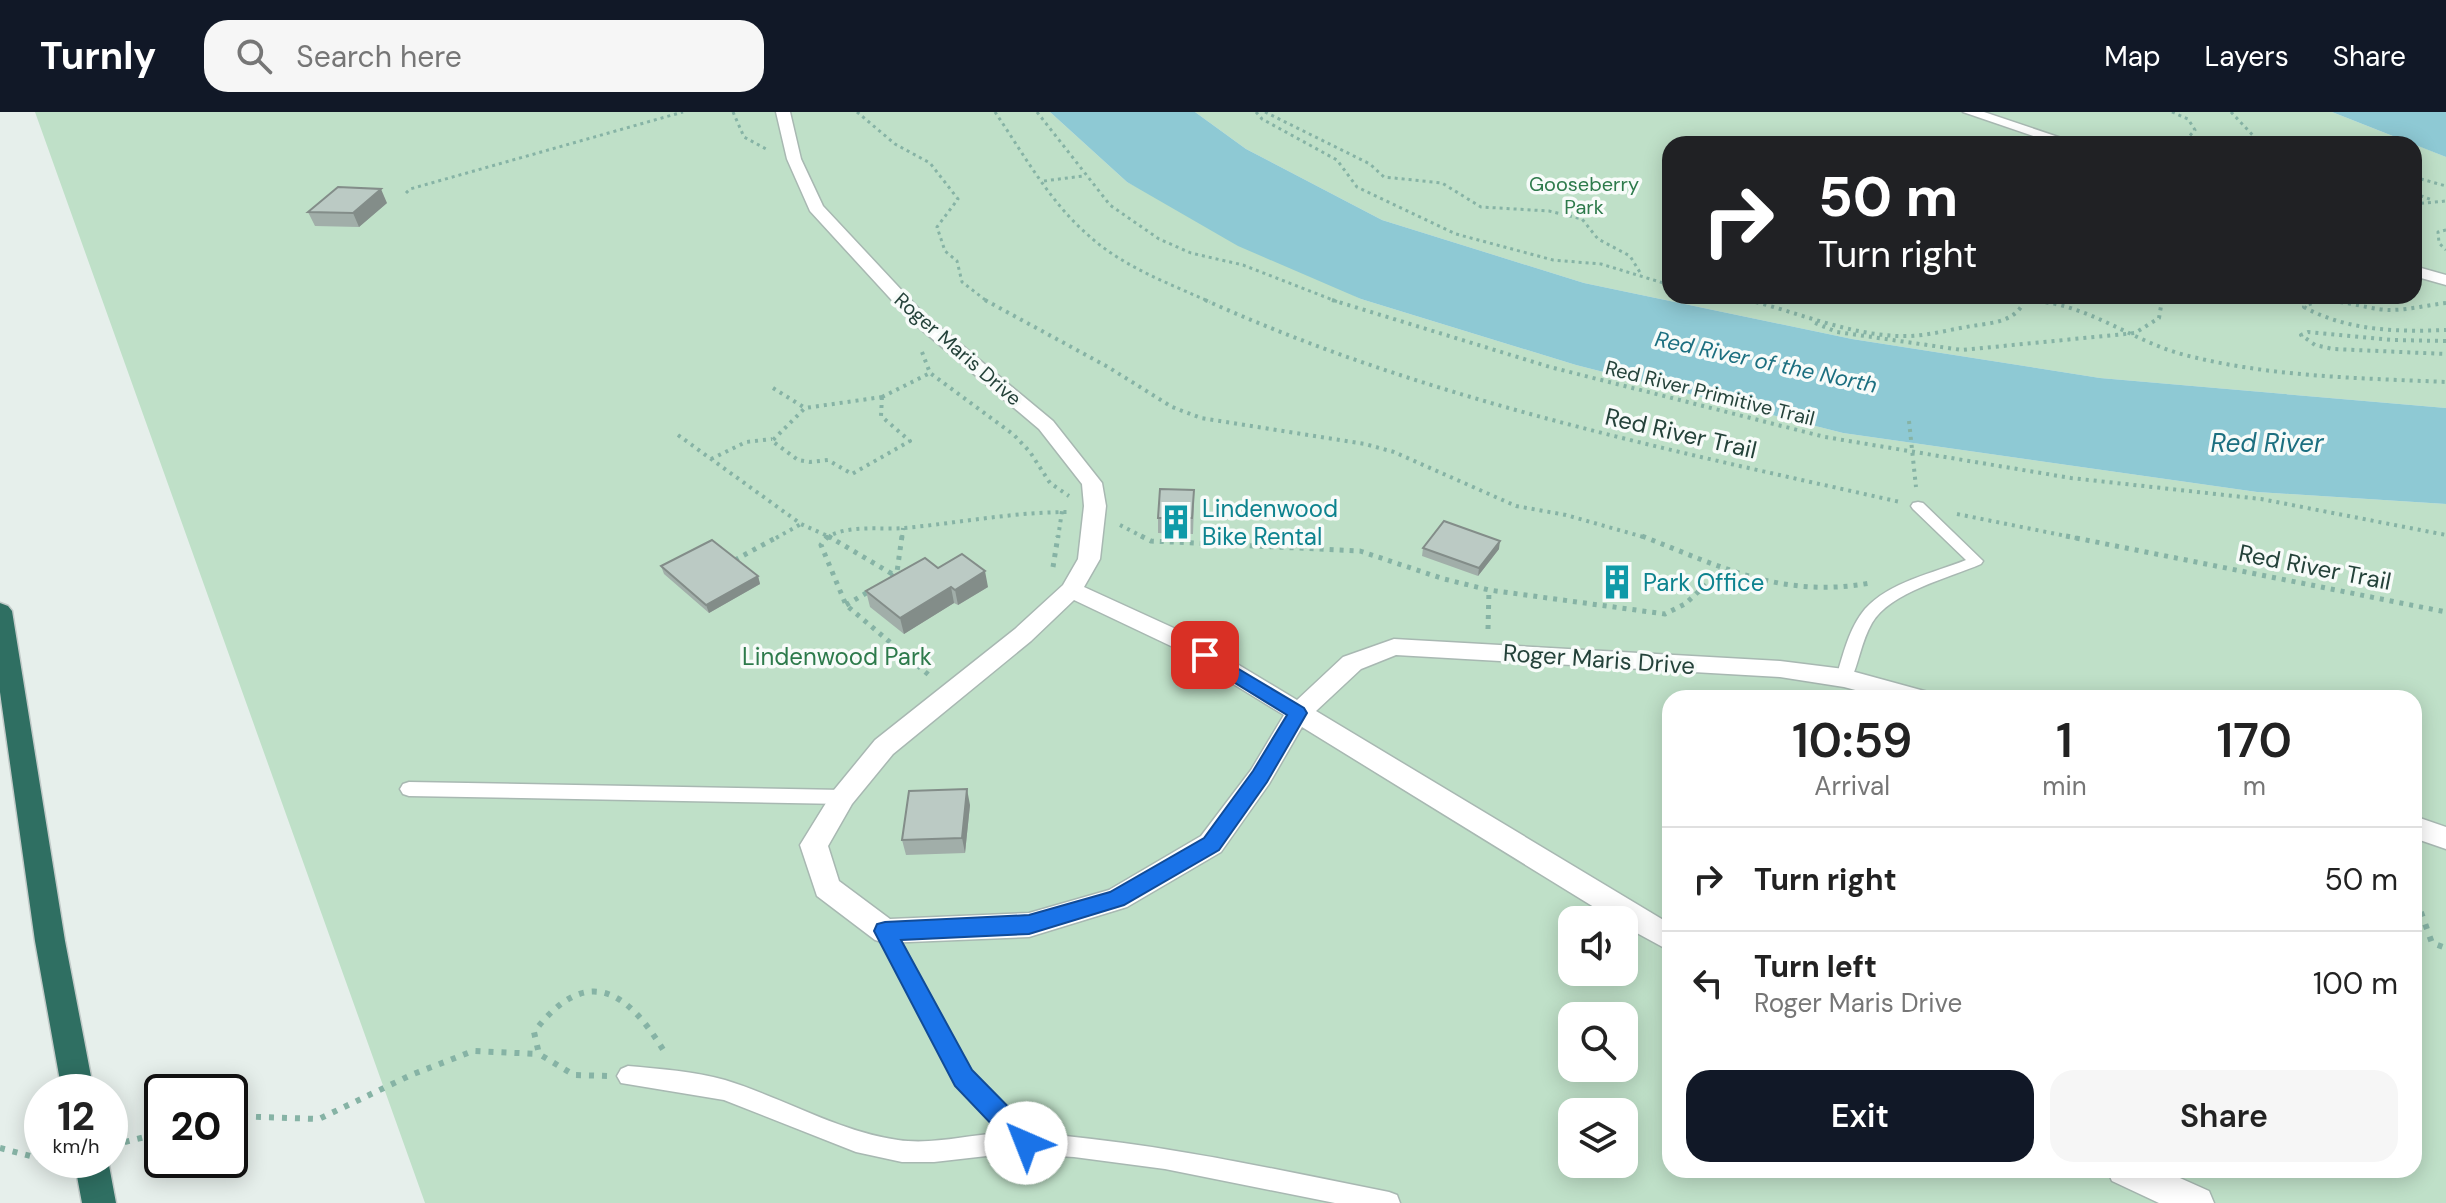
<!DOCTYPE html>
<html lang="en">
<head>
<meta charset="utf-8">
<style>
	:root { --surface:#fff; --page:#f6f6f6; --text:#222; --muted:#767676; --line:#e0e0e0; --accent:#111827 }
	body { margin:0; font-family:"DM Sans",sans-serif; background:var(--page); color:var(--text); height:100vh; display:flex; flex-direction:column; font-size:30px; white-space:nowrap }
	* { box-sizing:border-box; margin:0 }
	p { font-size:26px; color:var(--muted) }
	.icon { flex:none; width:44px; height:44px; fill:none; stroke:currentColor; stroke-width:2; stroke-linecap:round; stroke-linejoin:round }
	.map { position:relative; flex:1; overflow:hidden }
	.sheet { position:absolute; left:1662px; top:578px; width:760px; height:488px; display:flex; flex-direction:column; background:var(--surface); border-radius:24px; box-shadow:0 4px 20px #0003 }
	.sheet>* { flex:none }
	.top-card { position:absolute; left:1662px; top:24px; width:760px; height:168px; border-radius:24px; box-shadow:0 4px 20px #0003; background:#202124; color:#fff; overflow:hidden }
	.fabs { position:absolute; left:1558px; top:794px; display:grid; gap:16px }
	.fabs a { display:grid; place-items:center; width:80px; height:80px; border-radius:16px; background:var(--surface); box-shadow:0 4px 20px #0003; font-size:40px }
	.speed { position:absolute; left:24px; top:962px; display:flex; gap:16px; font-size:40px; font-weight:700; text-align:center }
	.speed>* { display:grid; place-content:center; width:104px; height:104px; border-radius:50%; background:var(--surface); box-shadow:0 4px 20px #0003; line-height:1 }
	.speed small { font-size:20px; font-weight:400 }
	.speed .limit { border:4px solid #111; border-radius:12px; background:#fff; color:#111 }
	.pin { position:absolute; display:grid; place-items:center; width:68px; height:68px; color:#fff; margin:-34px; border-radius:16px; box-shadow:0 4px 12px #0006 }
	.me { position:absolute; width:88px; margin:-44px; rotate:316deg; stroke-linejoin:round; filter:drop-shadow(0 0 6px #0008) }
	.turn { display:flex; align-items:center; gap:28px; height:168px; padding:0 24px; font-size:36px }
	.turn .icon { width:104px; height:104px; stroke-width:2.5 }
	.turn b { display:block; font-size:56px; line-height:68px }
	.eta { display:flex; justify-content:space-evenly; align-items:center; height:136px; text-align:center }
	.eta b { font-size:48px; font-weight:600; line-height:56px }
	.action { display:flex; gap:16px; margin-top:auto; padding:16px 24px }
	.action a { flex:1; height:92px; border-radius:24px; background:var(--accent); color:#fff; font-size:32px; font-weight:600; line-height:92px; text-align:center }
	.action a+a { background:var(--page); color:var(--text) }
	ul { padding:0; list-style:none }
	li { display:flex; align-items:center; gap:24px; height:104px; padding:0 24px; border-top:2px solid var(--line) }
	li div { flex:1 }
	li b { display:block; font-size:30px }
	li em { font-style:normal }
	header { display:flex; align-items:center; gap:48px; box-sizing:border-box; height:112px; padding:0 40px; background:var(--accent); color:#fff }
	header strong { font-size:38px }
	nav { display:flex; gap:44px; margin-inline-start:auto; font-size:28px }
	.search { width:560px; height:72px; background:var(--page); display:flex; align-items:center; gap:20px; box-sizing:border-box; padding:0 28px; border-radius:24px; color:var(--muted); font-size:30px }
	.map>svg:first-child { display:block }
</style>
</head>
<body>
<header>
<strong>Turnly</strong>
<div class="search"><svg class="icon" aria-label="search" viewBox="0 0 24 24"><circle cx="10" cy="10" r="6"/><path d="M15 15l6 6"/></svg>Search here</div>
<nav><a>Map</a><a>Layers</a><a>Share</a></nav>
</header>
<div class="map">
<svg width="2446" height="1091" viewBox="0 0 2446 1091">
	<rect width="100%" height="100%" fill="#e6efeb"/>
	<path fill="#bfe0c8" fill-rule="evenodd" d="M 35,0 L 1050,0 L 1127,70 L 1361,187 L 1576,253 L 1843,321 L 2257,380 L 2446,392 L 2446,1091 L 425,1091 ZM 1670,586 L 2414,586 L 2414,1058 L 1670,1058 ZM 1572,808 L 1624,808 L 1624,860 L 1572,860 ZM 1572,904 L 1624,904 L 1624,956 L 1572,956 ZM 1572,1000 L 1624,1000 L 1624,1052 L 1572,1052 Z
		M 1195,0 L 2332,0 L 2413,32 L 1670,32 L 1670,184 L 2414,184 L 2414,32 L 2446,45 L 2446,296 L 2100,266 L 1852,227 L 1584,171 L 1382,108 L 1246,37 Z"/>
	<path fill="#8ec9d4" d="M 1050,0 L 1195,0 L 1246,37 L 1382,108 L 1584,171 L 1852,227 L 2100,266 L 2446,296 L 2446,392 L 2257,380 L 1843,321 L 1576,253 L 1361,187 L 1238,134 L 1127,70 Z
		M 2332,0 L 2446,0 L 2446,45 Z"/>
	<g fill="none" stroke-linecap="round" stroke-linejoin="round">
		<g stroke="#a8b8b2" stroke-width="3">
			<path id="lane" d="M 1918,390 L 1923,391 L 1983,449 L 1981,452 C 1949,466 1890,480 1872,511 C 1861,530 1859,551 1850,570 L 1838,570 L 1836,566 C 1843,543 1849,516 1865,497 C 1889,470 1934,461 1966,448 L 1913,397 L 1911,394 L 1913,391 Z
				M 409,670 L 843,678 L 849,680 L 852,685 L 849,690 L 843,692 L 409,684 L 403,682 L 400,677 L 403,672 Z
				M 885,811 L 892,813 L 971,959 L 1031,1021 C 1152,1030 1270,1056 1389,1080 L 1397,1083 L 1400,1091 L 1335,1091 L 1165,1057 L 1074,1045 L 1013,1041 L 934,1050 L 902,1050 L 856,1040 L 724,988 L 621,971 L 617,964 L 621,957 L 628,954 C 660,957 694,959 725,968 C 784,986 837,1019 898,1028 C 932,1033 967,1023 1002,1021 L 957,973 L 875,819 L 878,813 Z"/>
		</g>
		<g stroke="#a8b8b2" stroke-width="3">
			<path id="street" d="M 776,0 L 790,0 L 801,47 L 823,94 L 922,200 L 1053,309 L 1102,371 L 1106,394 L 1100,447 L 1084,475 L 1189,523 L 1297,588 L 1343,545 L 1394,527 L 1780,549 L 1844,557 L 1928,580 L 1931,586 L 1886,586 L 1844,575 L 1780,565 L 1396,543 L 1361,557 L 1316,599 L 1670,812 L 1670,839 L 1624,814 L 1624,808 L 1615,808 L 1302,615 L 1269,672 L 1221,740 L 1127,795 L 1029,825 L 885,831 L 875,828 L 817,784 L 800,733 L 834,678 L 875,628 L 1015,517 L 1063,473 L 1078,447 L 1084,394 L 1082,372 L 1039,317 L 910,208 L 810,99 L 787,47 ZM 1074,488 L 1173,535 L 1284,603 L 1251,658 L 1201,724 L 1109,778 L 1029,801 L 890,807 L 839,769 L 828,734 L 852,692 L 893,642 L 1031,529 Z
				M 1963,0 L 1984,0 L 2079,32 L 2057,32 Z
				M 2414,154 L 2446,163 L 2446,173 L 2414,164 Z
				M 2414,704 L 2446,715 L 2446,737 L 2414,726 Z
				M 2107,1058 L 2162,1058 L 2209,1079 L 2214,1091 L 2159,1091 L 2112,1069 Z"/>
		</g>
		<g stroke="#c2cac8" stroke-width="3">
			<path id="highway" d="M 0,491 L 8,494 L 12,499 L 65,829 L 94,980 L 62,980 L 35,829 L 0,580 Z
				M 74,1048 L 108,1048 L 116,1091 L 82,1091 Z"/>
		</g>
		<path stroke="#86b3a5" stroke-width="3" stroke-dasharray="3 4" stroke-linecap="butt" d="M 733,0 L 744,25 L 768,38
			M 857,0 L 895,32 L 930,51 L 958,87 L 937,115 L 945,139 L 957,149 L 962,170 L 988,190
			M 995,0 C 1023,41 1049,89 1087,122 C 1121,154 1168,171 1210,190
			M 1037,0 L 1110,93 L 1159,127 L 1191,141 L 1243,153 L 1338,190
			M 1256,0 L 1262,7 L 1337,48 L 1357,75 L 1456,122 L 1553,148 L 1601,152 L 1670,173
			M 1265,0 L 1370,52 L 1384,65 L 1442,71 L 1481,95 L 1549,99 L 1582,107 L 1598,127 L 1630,144 L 1641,162
			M 2172,0 L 2188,7 L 2195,18 L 2186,28 L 2189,32
			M 2231,0 L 2261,32
			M 2260,32 L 2294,32
			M 2414,65 L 2446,74
			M 1044,69 L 1083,64
			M 406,81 L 410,77 L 683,0
			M 2414,81 L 2432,88
			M 2414,92 L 2446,89
			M 2446,118 L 2438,120 L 2439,131 L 2446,138
			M 1724,184 L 1755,190
			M 2024,190 L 2047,190
			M 2162,190 L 2163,184"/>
		<path stroke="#86b3a5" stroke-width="4" stroke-dasharray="3 5" stroke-linecap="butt" d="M 985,188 L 1108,255 L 1172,295 L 1201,306 L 1365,332 L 1394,340 L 1516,394 L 1566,403 L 1647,426
			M 1205,188 C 1427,288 1664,337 1900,390
			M 1332,188 L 1550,255 L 1825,325 L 2071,366 L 2261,387 L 2446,423
			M 1748,188 C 1801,201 1855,226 1911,224 C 1931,223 1952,217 1972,214 C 1991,211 2016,210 2024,189 C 2082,187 2130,229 2185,243 C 2270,265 2358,266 2446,270
			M 2446,191 C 2428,193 2408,198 2390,198 C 2365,198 2326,180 2304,195 C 2347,219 2398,220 2446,218
			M 1815,211 L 1837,220 L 1962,238 L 2135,221 L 2159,206 L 2162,188
			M 2446,229 L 2392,228 L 2308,220 L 2301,223 L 2315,233 L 2333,237 L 2446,242
			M 922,240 L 930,261 L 1014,323 L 1030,340 L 1050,371 L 1069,384
			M 773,276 L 805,296
			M 882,285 L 881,304 L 910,329 L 852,362 L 828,348 L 810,350 L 798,348 L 772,329 L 805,296 Z
			M 882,285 L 930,261
			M 1909,309 L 1916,375
			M 678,323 L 801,412 L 832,426
			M 711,347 L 746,330 L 772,327
			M 1957,402 L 2076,426
			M 1120,413 L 1145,426
			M 776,426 L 801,412
			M 826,426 C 848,412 879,418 904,416 C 959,411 1013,400 1069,400
			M 902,426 L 903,416
			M 1058,426 L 1062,399"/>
		<path stroke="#86b3a5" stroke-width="5" stroke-dasharray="4 6" stroke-linecap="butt" d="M 828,424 L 899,466
			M 828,424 L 821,433 L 846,493 L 930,564
			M 1141,424 L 1151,429 L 1360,439 L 1444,467 L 1489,478 L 1665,502 L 1685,492 L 1724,456
			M 1642,424 C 1721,455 1783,487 1870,471
			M 2066,424 L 2446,500
			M 735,448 L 779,424
			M 1053,455 L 1058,424
			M 891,465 L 897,460 L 902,424
			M 846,493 L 873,477
			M 1488,517 L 1489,478"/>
		<path stroke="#86b3a5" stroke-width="6" stroke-dasharray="5 8" stroke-linecap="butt" d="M 2414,790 L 2418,792 L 2432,831 L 2446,836
			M 607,964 L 574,963 L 539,942 L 534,920 C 586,852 627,877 665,941
			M 230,1004 L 319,1007 L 411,963 L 473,939 L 539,942
			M 112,1033 L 162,1021
			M 0,1036 L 42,1047"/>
		<use href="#lane" fill="#fff" fill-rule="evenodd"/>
		<use href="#street" fill="#fff" fill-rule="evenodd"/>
		<use href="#highway" fill="#2f6f62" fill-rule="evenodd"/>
	</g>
	<path fill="#a1aea9" d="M 387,91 L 359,115 L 315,114 L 308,100 Z
		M 1194,393 L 1193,422 L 1158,421 L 1158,406 Z
		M 1423,436 L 1499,437 L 1478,464 L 1422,444 Z
		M 661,454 L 758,464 L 760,472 L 709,501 L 664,462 Z
		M 938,456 L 988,475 L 958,493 L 954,491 L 904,522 L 870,495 L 866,479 Z
		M 970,693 L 965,741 L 906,743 L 902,728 Z"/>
	<path fill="#838d89" d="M 381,77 L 387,91 L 359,115 L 353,101 Z
		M 1500,429 L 1499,437 L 1478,464 L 1479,456 Z
		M 985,459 L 988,475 L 958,493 L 955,478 Z
		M 758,464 L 760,472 L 709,501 L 706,493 Z
		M 951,475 L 954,491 L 904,522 L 900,506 Z
		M 967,677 L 970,693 L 965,741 L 962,726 Z"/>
	<path fill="#bbcac4" stroke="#838d89" stroke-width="2" d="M 338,75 L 381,77 L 353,101 L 308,100 Z
		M 1160,377 L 1194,378 L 1192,406 L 1158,406 Z
		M 1444,409 L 1500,429 L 1479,456 L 1423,436 Z
		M 712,428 L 758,464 L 706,493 L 661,454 Z
		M 962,442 L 985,459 L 955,478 L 951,475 L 900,506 L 866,479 L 925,446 L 938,456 Z
		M 967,677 L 962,726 L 902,728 L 909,679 Z"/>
	<path fill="#1a73e8" stroke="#114b97" stroke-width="2" d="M 1205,537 L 1304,596 L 1307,601 L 1267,670 L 1219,738 L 1124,793 L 1029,822 L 901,828 L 972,958 L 1035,1022 L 1039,1031 L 1035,1039 L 1026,1043 L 1017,1039 L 955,974 L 874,819 L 877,812 L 885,810 L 1029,803 L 1110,780 L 1204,726 L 1253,659 L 1287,603 L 1198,548 L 1196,543 Z"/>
	<defs>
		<g id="building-bare" transform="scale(2.76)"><path d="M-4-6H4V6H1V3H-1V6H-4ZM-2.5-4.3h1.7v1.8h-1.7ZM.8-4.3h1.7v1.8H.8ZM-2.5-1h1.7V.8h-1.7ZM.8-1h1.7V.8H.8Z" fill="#0f9aa8" stroke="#f7fbf9" stroke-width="2.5" paint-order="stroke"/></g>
	</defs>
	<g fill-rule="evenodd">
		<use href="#building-bare" x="1176" y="410"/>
		<use href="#building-bare" x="1617" y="470"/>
	</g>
	<g text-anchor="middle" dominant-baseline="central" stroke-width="7" stroke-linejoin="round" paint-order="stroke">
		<g font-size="20" fill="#2d7a4b" stroke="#f7fbf9">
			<text x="1584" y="72">Gooseberry<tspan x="1584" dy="23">Park</tspan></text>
		</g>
		<g font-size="20" fill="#24423a" stroke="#f7fbf9">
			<text transform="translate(958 237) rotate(41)">Roger Maris Drive</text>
			<text transform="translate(1710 281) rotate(14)">Red River Primitive Trail</text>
		</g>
		<g font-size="22" font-style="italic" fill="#1c6f80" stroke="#f7fbf9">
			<text transform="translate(1766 250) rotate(12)">Red River of the North</text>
		</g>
		<g font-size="24" fill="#24423a" stroke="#f7fbf9">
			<text transform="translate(1681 321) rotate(13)">Red River Trail</text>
			<text transform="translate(2315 455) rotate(11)">Red River Trail</text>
			<text transform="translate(1599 547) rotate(4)">Roger Maris Drive</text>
		</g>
		<g font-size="24" fill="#0d838f" stroke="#f7fbf9" text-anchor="start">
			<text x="1202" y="396">Lindenwood<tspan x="1202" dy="28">Bike Rental</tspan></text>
			<text x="1643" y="470">Park Office</text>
		</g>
		<g font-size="24" fill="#2d7a4b" stroke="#f7fbf9">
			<text x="837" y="544">Lindenwood Park</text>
		</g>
		<g font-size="26" font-style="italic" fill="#1c6f80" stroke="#f7fbf9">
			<text x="2267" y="331">Red River</text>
		</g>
	</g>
</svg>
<div class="fabs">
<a><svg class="icon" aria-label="sound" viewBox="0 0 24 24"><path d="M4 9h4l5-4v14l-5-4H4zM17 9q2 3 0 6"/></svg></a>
<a><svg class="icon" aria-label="search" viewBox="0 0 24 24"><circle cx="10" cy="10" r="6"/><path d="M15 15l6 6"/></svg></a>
<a><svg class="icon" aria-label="layers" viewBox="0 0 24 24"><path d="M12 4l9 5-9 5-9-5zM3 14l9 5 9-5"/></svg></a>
</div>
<div class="speed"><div>12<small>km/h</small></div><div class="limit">20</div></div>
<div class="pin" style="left:1205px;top:543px;background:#d93025"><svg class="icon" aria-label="arrive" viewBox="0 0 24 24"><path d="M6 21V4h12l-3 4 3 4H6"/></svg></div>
<svg class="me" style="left:1026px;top:1031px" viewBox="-20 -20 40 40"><circle r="19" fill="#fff"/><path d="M0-13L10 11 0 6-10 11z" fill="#1a73e8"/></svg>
<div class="top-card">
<div class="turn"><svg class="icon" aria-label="right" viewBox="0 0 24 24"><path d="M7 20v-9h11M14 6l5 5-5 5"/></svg><div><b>50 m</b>Turn right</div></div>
</div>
<section class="sheet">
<div class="eta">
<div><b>10:59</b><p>Arrival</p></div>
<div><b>1</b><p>min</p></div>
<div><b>170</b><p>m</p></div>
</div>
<ul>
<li><svg class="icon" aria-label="right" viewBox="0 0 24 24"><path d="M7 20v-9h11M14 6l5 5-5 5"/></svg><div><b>Turn right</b></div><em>50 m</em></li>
<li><svg class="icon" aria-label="left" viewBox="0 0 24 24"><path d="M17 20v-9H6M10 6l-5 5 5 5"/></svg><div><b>Turn left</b><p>Roger Maris Drive</p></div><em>100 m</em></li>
</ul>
<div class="action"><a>Exit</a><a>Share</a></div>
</section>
</div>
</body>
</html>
